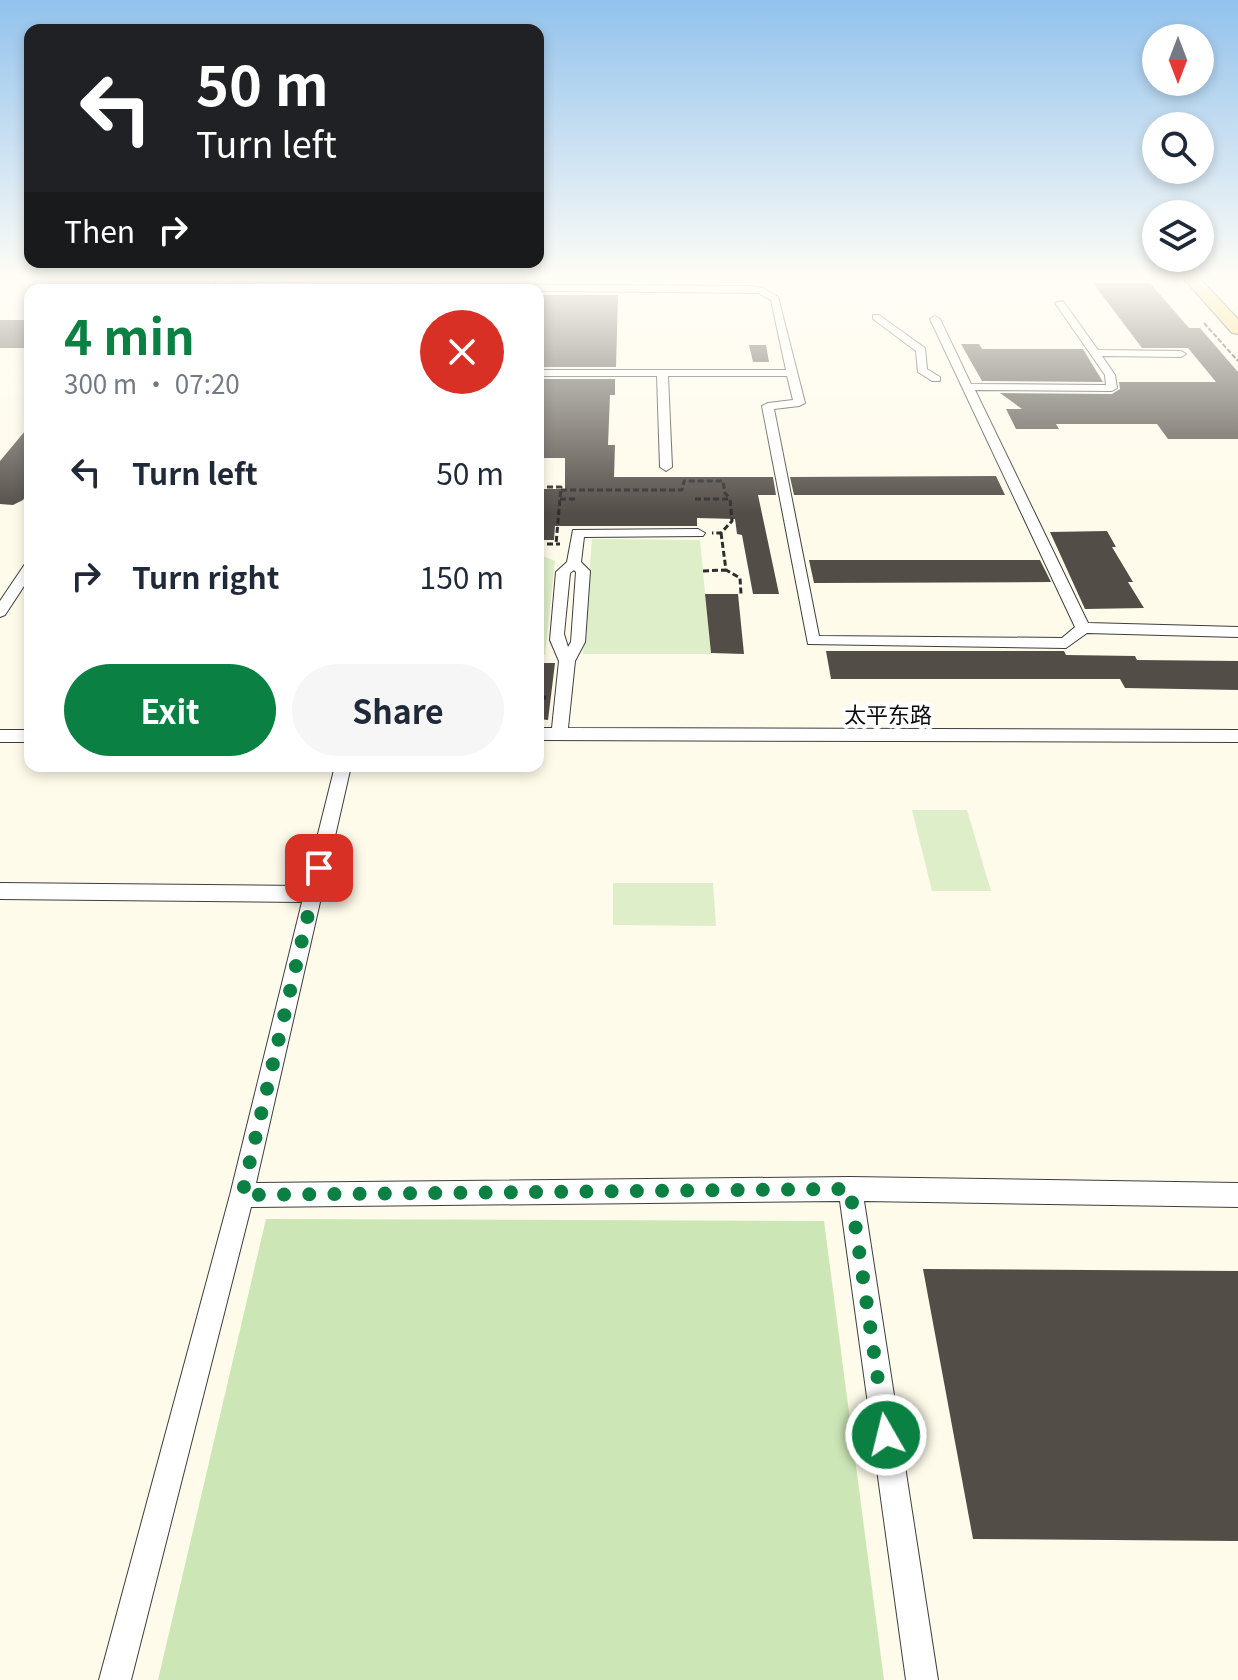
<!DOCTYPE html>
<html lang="en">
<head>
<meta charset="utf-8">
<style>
	:root { --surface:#fff; --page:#f6f6f7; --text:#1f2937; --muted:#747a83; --accent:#0b8043 }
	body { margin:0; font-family:Georgia,"Noto Sans SC",serif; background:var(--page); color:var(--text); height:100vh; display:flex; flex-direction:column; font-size:30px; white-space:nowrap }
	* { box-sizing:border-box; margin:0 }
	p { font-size:26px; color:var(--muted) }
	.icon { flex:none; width:44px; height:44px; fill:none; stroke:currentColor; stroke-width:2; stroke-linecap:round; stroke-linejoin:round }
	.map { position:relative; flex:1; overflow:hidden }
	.drawer { position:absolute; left:24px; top:284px; width:520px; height:488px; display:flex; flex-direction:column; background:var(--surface); border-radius:16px; box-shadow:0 4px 12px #0003 }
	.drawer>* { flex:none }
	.top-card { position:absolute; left:24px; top:24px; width:520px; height:244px; border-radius:16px; box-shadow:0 4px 12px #0003; background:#202124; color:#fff; overflow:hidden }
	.needle { width:52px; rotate:180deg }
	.fabs { position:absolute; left:1142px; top:24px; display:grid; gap:16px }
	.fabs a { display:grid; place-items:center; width:72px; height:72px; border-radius:50%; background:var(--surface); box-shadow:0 4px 12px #0003; font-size:40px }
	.pin { position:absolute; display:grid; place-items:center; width:68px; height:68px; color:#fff; margin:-34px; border-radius:16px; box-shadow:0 4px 12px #0006 }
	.me { position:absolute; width:88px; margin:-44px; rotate:352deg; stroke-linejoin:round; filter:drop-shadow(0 0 6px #0008) }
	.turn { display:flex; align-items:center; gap:28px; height:168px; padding:0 40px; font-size:36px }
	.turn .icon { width:104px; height:104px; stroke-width:2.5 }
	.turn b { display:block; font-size:56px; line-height:68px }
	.then { display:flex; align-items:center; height:76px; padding:0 40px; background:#0003; gap:16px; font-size:30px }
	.round { display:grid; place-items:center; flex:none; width:84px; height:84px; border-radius:42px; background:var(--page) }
	.head { display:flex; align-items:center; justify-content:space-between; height:136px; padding:0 40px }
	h1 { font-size:48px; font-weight:700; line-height:60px; color:var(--accent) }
	.cta { display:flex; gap:16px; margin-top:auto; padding:16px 40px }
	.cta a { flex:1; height:92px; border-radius:48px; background:var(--accent); color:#fff; font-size:32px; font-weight:700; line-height:92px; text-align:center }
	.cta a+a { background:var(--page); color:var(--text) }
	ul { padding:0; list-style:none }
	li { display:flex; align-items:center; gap:24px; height:104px; padding:0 40px }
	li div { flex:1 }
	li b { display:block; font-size:30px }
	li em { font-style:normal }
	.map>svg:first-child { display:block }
</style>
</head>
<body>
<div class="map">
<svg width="1238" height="1680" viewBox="0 0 1238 1680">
	<rect width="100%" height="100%" fill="#fefbea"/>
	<path fill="#cce6b6" d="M 266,1219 L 824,1221 L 884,1680 L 158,1680 Z"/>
	<path fill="#deeec8" d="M 592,539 L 700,540 L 711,654 L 583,654 Z
		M 538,554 L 555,561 L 545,655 L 538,655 Z
		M 912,810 L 967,810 L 991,891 L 932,891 Z
		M 613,883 L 713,883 L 716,926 L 613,925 Z"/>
	<path fill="#534d48" d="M 1093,283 L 1150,283 L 1189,328 L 1200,328 L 1238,372 L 1238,439 L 1168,439 L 1157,424 L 1056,424 L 1059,429 L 1016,429 L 1006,409 L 1022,409 L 1000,393 L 1112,394 L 1120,389 L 1119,382 L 1216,382 L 1188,348 L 1142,348 Z
		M 538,295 L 618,295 L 616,367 L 538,367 Z
		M 0,320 L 30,320 L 30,348 L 0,348 Z
		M 961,344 L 979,344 L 982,349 L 1083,349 L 1103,382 L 982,381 Z
		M 749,345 L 766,345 L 769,362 L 753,362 Z
		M 538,379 L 615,379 L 615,395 L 610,395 L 608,445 L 615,445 L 614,477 L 773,477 L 776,495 L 758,495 L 779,594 L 753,594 L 742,535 L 737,534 L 735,519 L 697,518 L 697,526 L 555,526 L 554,540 L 538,540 L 538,489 L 565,489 L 565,458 L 538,458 Z
		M 30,425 L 30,490 L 23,500 L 13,505 L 0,504 L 0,461 Z
		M 996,476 L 1005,495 L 794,495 L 790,477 Z
		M 1107,531 L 1116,547 L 1112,547 L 1133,582 L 1128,582 L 1144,608 L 1085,609 L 1050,532 Z
		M 809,560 L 1040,560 L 1051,582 L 814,583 Z
		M 705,594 L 738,594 L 744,654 L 711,653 Z
		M 826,651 L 1064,651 L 1066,655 L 1135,656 L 1137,660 L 1238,661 L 1238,690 L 1125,688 L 1120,679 L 831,679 Z
		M 538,663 L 555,663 L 548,720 L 538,719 Z
		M 923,1269 L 1238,1271 L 1238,1541 L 973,1539 Z"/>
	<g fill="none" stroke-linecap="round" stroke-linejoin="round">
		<g stroke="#3e3e3e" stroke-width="2">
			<path id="minor" d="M 218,279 L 228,279 L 221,290 L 211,290 Z
				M 255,283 L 749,286 L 763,288 L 778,297 L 805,403 L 799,406 L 774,409 L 819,636 L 1062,638 L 1075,627 L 930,319 L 935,316 L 940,319 L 971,384 L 1106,385 L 1105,375 L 1055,303 L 1063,301 L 1098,350 L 1181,351 L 1186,354 L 1181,357 L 1102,356 L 1115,375 L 1117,388 L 1112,391 L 975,390 L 1088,623 L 1238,627 L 1238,637 L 1087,633 L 1066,648 L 808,644 L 762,406 L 768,403 L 793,400 L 787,376 L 668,376 L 672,467 L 666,471 L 660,467 L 657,376 L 538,376 L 538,370 L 786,370 L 771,300 L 758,293 L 252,288 L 250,286 Z
				M 873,315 L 879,315 L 925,348 L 927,369 L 940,377 L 940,381 L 932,381 L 918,372 L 916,351 L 873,319 Z
				M 698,529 L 705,533 L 703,536 L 584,537 L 581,562 L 590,571 L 585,642 L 575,661 L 568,728 L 1238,730 L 1238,742 L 538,740 L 538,728 L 552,728 L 559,661 L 550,640 L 556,572 L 567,562 L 573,530 ZM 574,570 L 576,572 L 571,642 L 568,647 L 564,634 L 570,573 Z
				M 30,563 L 30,577 L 5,615 L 0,617 L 0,601 L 25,564 Z
				M 0,730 L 30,730 L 30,742 L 0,742 Z
				M 335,766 L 351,766 L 256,1183 L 850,1177 L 1238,1183 L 1238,1207 L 864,1201 L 938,1680 L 906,1680 L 840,1201 L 251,1207 L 131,1680 L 99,1680 L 230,1195 L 302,902 L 0,899 L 0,883 L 305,886 Z"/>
		</g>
		<g stroke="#1c1c1c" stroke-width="2">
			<path id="primary" d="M 1184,279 L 1200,279 L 1238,319 L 1238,334 L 1232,333 Z"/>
		</g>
		<path stroke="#2d2d2d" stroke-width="2" stroke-dasharray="5 2" stroke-linecap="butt" d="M 1204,323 L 1238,361"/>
		<path stroke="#2d2d2d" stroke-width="3" stroke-dasharray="6 3" stroke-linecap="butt" d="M 538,487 L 561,487 L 556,544
			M 561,490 L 682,490 L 684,481 L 723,481 L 725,493 L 730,499
			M 560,499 L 578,499
			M 695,499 L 730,499 L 732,521 L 721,533 L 712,533
			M 721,533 L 726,570 L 740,578 L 741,594
			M 538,544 L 560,544
			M 703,571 L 726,570"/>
		<path stroke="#2d2d2d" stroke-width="4" stroke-dasharray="8 4" stroke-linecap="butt" d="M 538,697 L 548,698"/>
		<use href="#minor" fill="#fff" fill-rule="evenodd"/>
		<use href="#primary" fill="#f1d867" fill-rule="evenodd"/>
	</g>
	<linearGradient id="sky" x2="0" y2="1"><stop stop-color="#92c2ec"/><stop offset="0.54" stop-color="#fffdf6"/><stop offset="1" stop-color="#fffdf6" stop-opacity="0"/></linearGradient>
	<rect width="1238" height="514" fill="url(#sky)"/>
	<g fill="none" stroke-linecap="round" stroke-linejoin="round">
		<path stroke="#0b8043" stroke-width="14" stroke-dasharray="0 25.2" d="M 319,868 L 242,1195 L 850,1189 L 886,1435"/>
	</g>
	<g text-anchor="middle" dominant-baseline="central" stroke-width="8" stroke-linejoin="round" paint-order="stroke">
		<g font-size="22" fill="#0b0b0b" stroke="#fff">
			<text x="888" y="713">太平东路</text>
		</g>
	</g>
</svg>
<div class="fabs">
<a><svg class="needle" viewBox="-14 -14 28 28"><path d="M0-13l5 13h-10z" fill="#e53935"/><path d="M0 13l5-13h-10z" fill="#747a83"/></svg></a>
<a><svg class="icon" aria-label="search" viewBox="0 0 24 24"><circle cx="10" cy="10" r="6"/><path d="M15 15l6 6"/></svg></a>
<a><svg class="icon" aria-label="layers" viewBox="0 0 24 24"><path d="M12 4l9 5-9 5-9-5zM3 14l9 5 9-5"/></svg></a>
</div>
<div class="pin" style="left:319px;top:868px;background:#d93025"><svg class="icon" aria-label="arrive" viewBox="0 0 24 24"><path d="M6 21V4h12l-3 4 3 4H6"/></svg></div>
<svg class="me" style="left:886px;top:1435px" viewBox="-20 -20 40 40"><circle r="17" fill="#0b8043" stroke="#fff" stroke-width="3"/><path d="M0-11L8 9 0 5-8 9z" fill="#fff"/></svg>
<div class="top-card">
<div class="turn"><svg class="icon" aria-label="left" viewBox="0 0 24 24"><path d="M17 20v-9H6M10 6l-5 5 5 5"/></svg><div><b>50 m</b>Turn left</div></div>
<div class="then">Then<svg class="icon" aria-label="right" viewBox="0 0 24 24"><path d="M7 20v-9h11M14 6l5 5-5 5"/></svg></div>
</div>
<section class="drawer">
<div class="head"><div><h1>4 min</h1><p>300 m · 07:20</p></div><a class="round" style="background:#d93025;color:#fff"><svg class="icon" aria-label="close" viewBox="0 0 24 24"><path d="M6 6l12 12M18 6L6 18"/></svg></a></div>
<ul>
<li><svg class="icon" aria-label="left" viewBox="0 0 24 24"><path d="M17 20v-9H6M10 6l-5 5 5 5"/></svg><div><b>Turn left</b></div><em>50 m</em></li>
<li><svg class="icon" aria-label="right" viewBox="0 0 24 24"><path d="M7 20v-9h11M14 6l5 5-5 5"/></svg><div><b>Turn right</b></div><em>150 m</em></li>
</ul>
<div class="cta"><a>Exit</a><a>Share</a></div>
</section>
</div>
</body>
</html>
